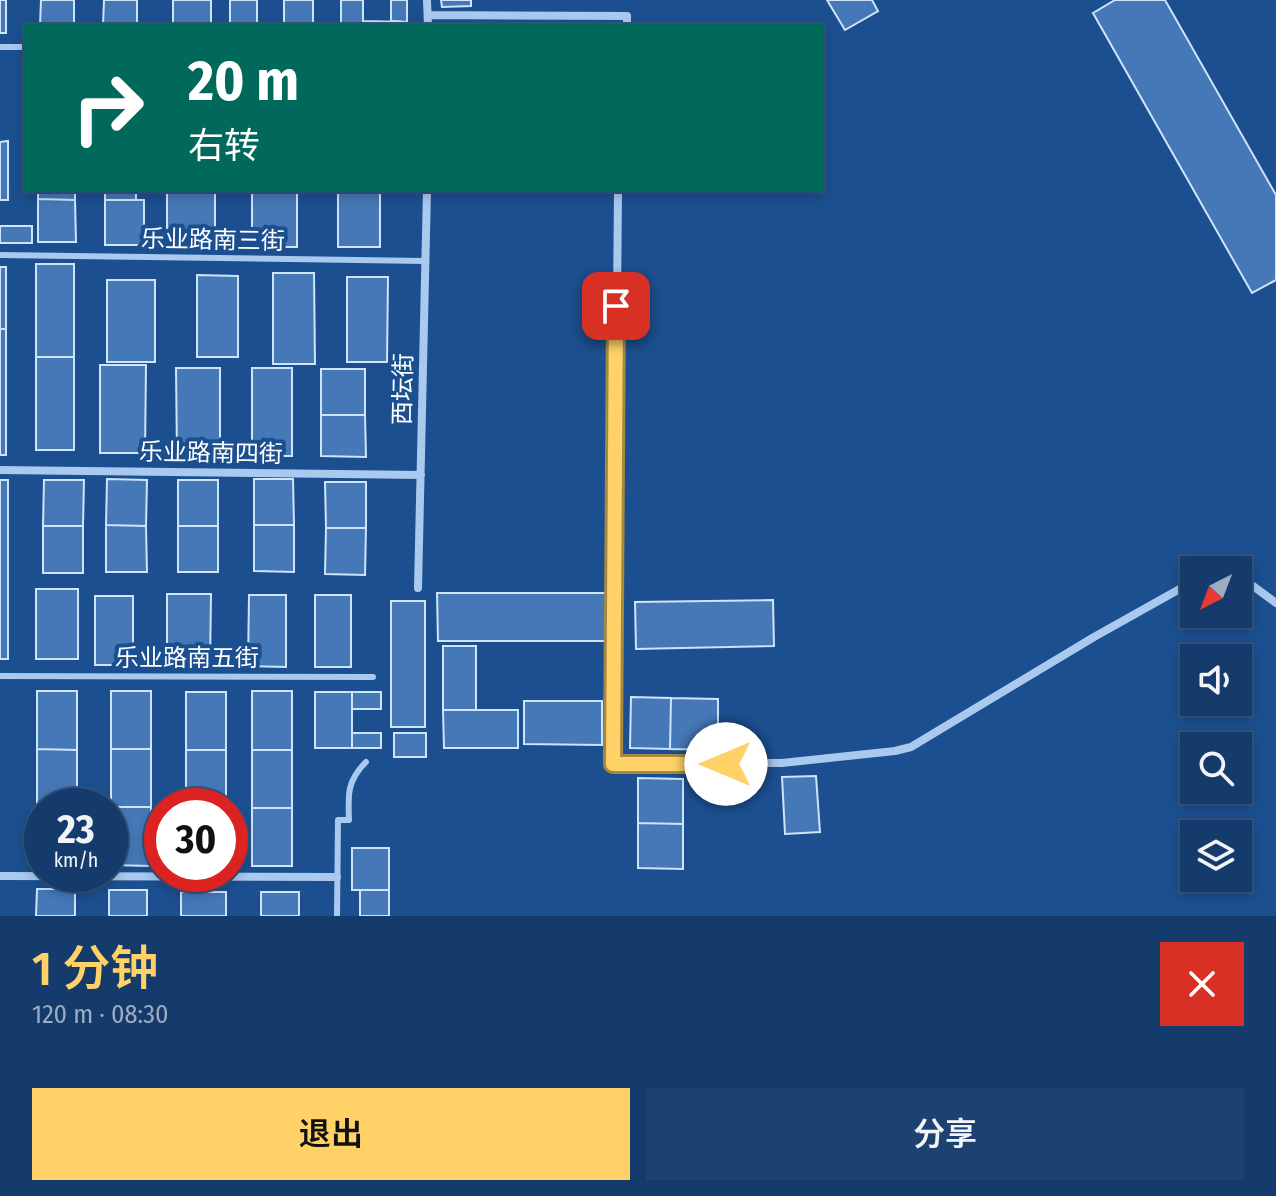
<!DOCTYPE html>
<html lang="zh">
<head>
<meta charset="utf-8">
<style>
	:root { --surface:#143b6b; --page:#1d4271; --text:#f1f3f6; --muted:#9dadc1; --line:#33557e; --accent:#ffd166 }
	body { margin:0; font-family:"Fira Sans Condensed","Noto Sans SC",sans-serif; background:var(--page); color:var(--text); height:100vh; display:flex; flex-direction:column; font-size:30px; white-space:nowrap }
	* { box-sizing:border-box; margin:0 }
	p { font-size:26px; color:var(--muted) }
	.icon { flex:none; width:44px; height:44px; fill:none; stroke:currentColor; stroke-width:2; stroke-linecap:round; stroke-linejoin:round }
	.map { position:relative; height:916px; overflow:hidden }
	.panel { display:flex; flex-direction:column; background:var(--surface); flex:1 }
	.panel>* { flex:none }
	.hud { position:absolute; left:24px; top:24px; width:800px; height:168px; border-radius:0px; box-shadow:0 4px 12px #0003,0 0 0 2px var(--line); background:#00695c; color:#fff; overflow:hidden }
	.needle { width:52px; rotate:222deg }
	.controls { position:absolute; left:1180px; top:556px; display:grid; gap:16px }
	.controls a { display:grid; place-items:center; width:72px; height:72px; border-radius:0px; background:var(--surface); box-shadow:0 4px 12px #0003,0 0 0 2px var(--line); font-size:40px }
	.speed { position:absolute; left:24px; top:788px; display:flex; gap:16px; font-size:40px; font-weight:700; text-align:center }
	.speed>* { display:grid; place-content:center; width:104px; height:104px; border-radius:50%; background:var(--surface); box-shadow:0 4px 12px #0003,0 0 0 2px var(--line); line-height:1 }
	.speed small { font-size:20px; font-weight:400 }
	.speed .limit { border:12px solid #d22; background:#fff; color:#111 }
	.pin { position:absolute; display:grid; place-items:center; width:68px; height:68px; color:#fff; margin:-34px; border-radius:16px; box-shadow:0 4px 12px #0006 }
	.me { position:absolute; width:88px; margin:-44px; rotate:270deg; stroke-linejoin:round; filter:drop-shadow(0 0 6px #0008) }
	.turn { display:flex; align-items:center; gap:28px; height:168px; padding:0 32px; font-size:36px }
	.turn .icon { width:104px; height:104px; stroke-width:2.5 }
	.turn b { display:block; font-size:56px; line-height:68px }
	.round { display:grid; place-items:center; flex:none; width:84px; height:84px; border-radius:0px; background:var(--page) }
	.headline { display:flex; align-items:center; justify-content:space-between; height:136px; padding:0 32px }
	h1 { font-size:48px; font-weight:600; line-height:60px; color:var(--accent) }
	.primary-button { display:flex; gap:16px; margin-top:auto; padding:16px 32px }
	.primary-button a { flex:1; height:92px; border-radius:0px; background:var(--accent); color:#111; font-size:32px; font-weight:600; line-height:92px; text-align:center }
	.primary-button a+a { background:var(--page); color:var(--text) }
	.map>svg:first-child { display:block }
</style>
</head>
<body>
<div class="map">
<svg width="1276" height="916" viewBox="0 0 1276 916">
	<rect width="100%" height="100%" fill="#1b4f8f"/>
	<path fill="#4478b7" stroke="#cfe3fa" stroke-width="2" d="M 0,0 L 6,0 L 6,33 L 0,33 Z
		M 41,0 L 74,0 L 74,26 L 40,26 Z
		M 104,0 L 137,0 L 137,26 L 103,26 Z
		M 173,0 L 211,0 L 211,26 L 173,26 Z
		M 230,0 L 257,0 L 257,26 L 230,26 Z
		M 284,0 L 313,0 L 313,26 L 284,26 Z
		M 341,0 L 363,0 L 363,26 L 341,26 Z
		M 391,0 L 407,0 L 407,22 L 391,21 Z
		M 441,0 L 471,0 L 471,6 L 442,7 Z
		M 827,0 L 872,0 L 878,11 L 845,30 Z
		M 1115,0 L 1165,0 L 1276,195 L 1276,280 L 1252,293 L 1093,13 Z
		M 363,21 L 407,22 L 407,26 L 363,26 Z
		M 8,141 L 8,200 L 0,200 L 0,142 Z
		M 38,190 L 75,190 L 75,200 L 38,199 Z
		M 105,190 L 136,190 L 136,200 L 105,200 Z
		M 167,190 L 215,190 L 215,242 L 167,242 Z
		M 252,190 L 297,190 L 297,247 L 252,247 Z
		M 338,190 L 380,190 L 380,247 L 338,247 Z
		M 38,199 L 75,200 L 76,242 L 38,242 Z
		M 105,200 L 144,200 L 144,245 L 105,245 Z
		M 0,226 L 32,226 L 32,243 L 0,243 Z
		M 36,264 L 74,264 L 74,357 L 36,357 Z
		M 0,267 L 6,267 L 6,329 L 0,329 Z
		M 273,273 L 314,273 L 315,364 L 273,364 Z
		M 197,275 L 238,276 L 238,357 L 197,357 Z
		M 347,277 L 388,277 L 387,362 L 347,362 Z
		M 107,280 L 155,280 L 155,362 L 107,362 Z
		M 0,329 L 6,329 L 6,455 L 0,455 Z
		M 36,357 L 74,357 L 74,450 L 36,450 Z
		M 100,365 L 146,365 L 145,453 L 100,453 Z
		M 176,368 L 220,368 L 220,456 L 177,456 Z
		M 252,368 L 292,368 L 292,456 L 252,456 Z
		M 321,369 L 365,369 L 365,415 L 321,415 Z
		M 321,415 L 365,415 L 366,457 L 321,456 Z
		M 107,479 L 147,480 L 146,526 L 106,525 Z
		M 254,479 L 293,479 L 294,525 L 254,525 Z
		M 0,480 L 8,480 L 8,659 L 0,659 Z
		M 44,480 L 84,480 L 83,526 L 43,526 Z
		M 178,480 L 218,480 L 218,526 L 178,526 Z
		M 325,482 L 366,482 L 366,528 L 326,528 Z
		M 106,525 L 146,526 L 147,572 L 106,572 Z
		M 254,525 L 294,525 L 294,572 L 254,571 Z
		M 43,526 L 83,526 L 83,573 L 43,573 Z
		M 178,526 L 218,526 L 218,572 L 178,572 Z
		M 326,528 L 366,528 L 365,575 L 325,574 Z
		M 36,589 L 78,589 L 78,659 L 36,659 Z
		M 437,593 L 607,593 L 607,641 L 438,641 Z
		M 167,594 L 211,594 L 210,666 L 167,666 Z
		M 249,595 L 286,595 L 286,667 L 248,666 Z
		M 315,595 L 351,595 L 351,667 L 315,667 Z
		M 95,596 L 133,596 L 133,665 L 95,665 Z
		M 773,600 L 774,646 L 636,649 L 635,602 Z
		M 391,601 L 425,601 L 425,727 L 391,727 Z
		M 443,646 L 476,646 L 476,710 L 443,710 Z
		M 37,691 L 77,691 L 77,750 L 37,749 Z
		M 111,691 L 151,691 L 151,749 L 111,749 Z
		M 252,691 L 292,691 L 292,750 L 252,750 Z
		M 186,692 L 226,692 L 226,750 L 186,750 Z
		M 315,692 L 352,692 L 352,748 L 315,748 Z
		M 352,692 L 381,692 L 381,709 L 352,709 Z
		M 631,697 L 671,698 L 670,749 L 630,748 Z
		M 671,698 L 718,699 L 718,750 L 670,749 Z
		M 524,701 L 602,701 L 602,745 L 524,744 Z
		M 443,710 L 518,710 L 518,748 L 444,748 Z
		M 352,733 L 381,733 L 381,748 L 352,748 Z
		M 394,733 L 426,733 L 426,757 L 394,757 Z
		M 37,749 L 77,750 L 77,806 L 37,807 Z
		M 111,749 L 151,749 L 151,807 L 111,807 Z
		M 186,750 L 226,750 L 226,806 L 186,806 Z
		M 252,750 L 292,750 L 292,808 L 252,808 Z
		M 816,776 L 820,832 L 785,834 L 782,777 Z
		M 638,778 L 683,779 L 683,824 L 638,823 Z
		M 37,807 L 42,808 L 42,866 L 37,866 Z
		M 111,807 L 151,807 L 151,866 L 111,865 Z
		M 252,808 L 292,808 L 292,866 L 252,866 Z
		M 638,823 L 683,824 L 683,869 L 638,868 Z
		M 352,848 L 389,848 L 389,890 L 352,890 Z
		M 37,889 L 75,889 L 75,916 L 36,916 Z
		M 109,890 L 147,890 L 147,916 L 109,916 Z
		M 360,890 L 389,890 L 389,916 L 360,916 Z
		M 181,892 L 226,892 L 226,916 L 181,916 Z
		M 261,892 L 299,892 L 299,916 L 261,916 Z"/>
	<g fill="none" stroke-linecap="round" stroke-linejoin="round">
		<path stroke="#a9c9ee" stroke-width="6" d="M 0,47 L 26,47
			M 0,255 L 425,261
			M 0,676 L 373,677
			M 337,916 L 338,820 L 349,820 C 348,794 347,781 366,762"/>
		<path stroke="#a9c9ee" stroke-width="8" d="M 427,0 L 428,26
			M 428,15 L 627,16 L 627,26
			M 618,190 L 613,764 L 782,763 L 895,751 L 911,747 L 1094,637 L 1194,581
			M 0,470 L 421,475
			M 1214,570 L 1219,570
			M 1238,578 L 1253,586 L 1276,603
			M 418,588 L 427,190
			M 0,876 L 337,877"/>
	</g>
	<g fill="none" stroke-linecap="round" stroke-linejoin="round">
		<g stroke="#a68842" stroke-width="20">
			<path id="route" d="M 616,306 L 613,764 L 726,764"/>
		</g>
		<use href="#route" stroke="#ffd166" stroke-width="14"/>
	</g>
	<g text-anchor="middle" dominant-baseline="central" stroke-width="8" stroke-linejoin="round" paint-order="stroke">
		<g font-size="24" fill="#fff" stroke="#1b4f8f">
			<text transform="translate(213 240) rotate(1)">乐业路南三街</text>
			<text transform="translate(403 389) rotate(-89)">西坛街</text>
			<text transform="translate(211 453) rotate(1)">乐业路南四街</text>
			<text x="187" y="658">乐业路南五街</text>
		</g>
	</g>
</svg>
<div class="controls">
<a><svg class="needle" viewBox="-14 -14 28 28"><path d="M0-13l5 13h-10z" fill="#e53935"/><path d="M0 13l5-13h-10z" fill="#9dadc1"/></svg></a>
<a><svg class="icon" aria-label="sound" viewBox="0 0 24 24"><path d="M4 9h4l5-4v14l-5-4H4zM17 9q2 3 0 6"/></svg></a>
<a><svg class="icon" aria-label="search" viewBox="0 0 24 24"><circle cx="10" cy="10" r="6"/><path d="M15 15l6 6"/></svg></a>
<a><svg class="icon" aria-label="layers" viewBox="0 0 24 24"><path d="M12 4l9 5-9 5-9-5zM3 14l9 5 9-5"/></svg></a>
</div>
<div class="speed"><div>23<small>km/h</small></div><div class="limit">30</div></div>
<div class="pin" style="left:616px;top:306px;background:#d93025"><svg class="icon" aria-label="arrive" viewBox="0 0 24 24"><path d="M6 21V4h12l-3 4 3 4H6"/></svg></div>
<svg class="me" style="left:726px;top:764px" viewBox="-20 -20 40 40"><circle r="19" fill="#fff"/><path d="M0-13L10 11 0 6-10 11z" fill="#ffd166"/></svg>
<div class="hud">
<div class="turn"><svg class="icon" aria-label="right" viewBox="0 0 24 24"><path d="M7 20v-9h11M14 6l5 5-5 5"/></svg><div><b>20 m</b>右转</div></div>
</div>
</div>
<section class="panel">
<div class="headline"><div><h1>1 分钟</h1><p>120 m · 08:30</p></div><a class="round" style="background:#d93025;color:#fff"><svg class="icon" aria-label="close" viewBox="0 0 24 24"><path d="M6 6l12 12M18 6L6 18"/></svg></a></div>
<div class="primary-button"><a>退出</a><a>分享</a></div>
</section>
</body>
</html>
